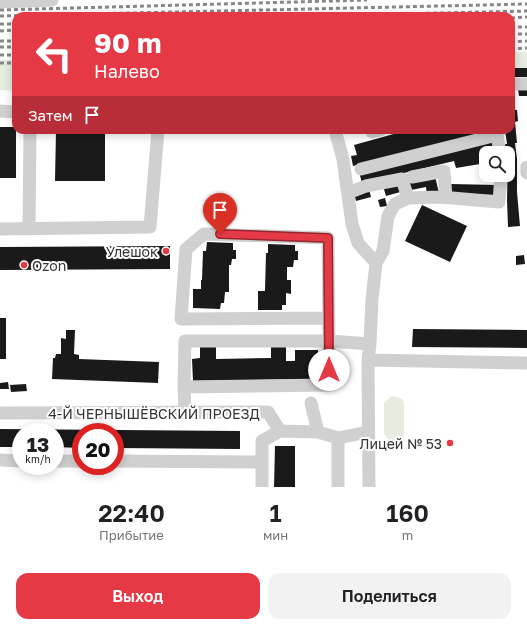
<!DOCTYPE html>
<html lang="ru">
<head>
<meta charset="utf-8">
<style>
	:root { --surface:#fff; --page:#f2f2f2; --text:#202124; --muted:#757577; --accent:#e63946 }
	body { margin:0; font-family:"Golos Text",sans-serif; background:var(--page); color:var(--text); height:100vh; display:flex; flex-direction:column; font-size:15px; white-space:nowrap }
	* { box-sizing:border-box; margin:0 }
	p { font-size:13px; color:var(--muted) }
	.icon { flex:none; width:22px; height:22px; fill:none; stroke:currentColor; stroke-width:2; stroke-linecap:round; stroke-linejoin:round }
	.map { position:relative; height:487px; overflow:hidden }
	.panel { display:flex; flex-direction:column; background:var(--surface); flex:1 }
	.panel>* { flex:none }
	.banner { position:absolute; left:12px; top:12px; width:503px; height:122px; border-radius:12px; box-shadow:0 2px 10px #0003; background:#e63946; color:#fff; overflow:hidden }
	.tools { position:absolute; left:479px; top:146px; display:grid; gap:8px }
	.tools a { display:grid; place-items:center; width:36px; height:36px; border-radius:8px; background:var(--surface); box-shadow:0 2px 10px #0003; font-size:20px }
	.speed { position:absolute; left:12px; top:423px; display:flex; gap:8px; font-size:20px; font-weight:700; text-align:center }
	.speed>* { display:grid; place-content:center; width:52px; height:52px; border-radius:50%; background:var(--surface); box-shadow:0 2px 10px #0003; line-height:1 }
	.speed small { font-size:10px; font-weight:400 }
	.speed .limit { border:6px solid #d22; background:#fff; color:#111 }
	.pin { position:absolute; display:grid; place-items:center; width:34px; height:34px; color:#fff; margin:-41px -17px; border-radius:50% 50% 50% 0; rotate:-45deg; box-shadow:0 0 4px #0007 }
	.pin .icon { rotate:45deg }
	.me { position:absolute; width:44px; margin:-22px; rotate:0deg; stroke-linejoin:round; filter:drop-shadow(0 0 3px #0008) }
	.turn { display:flex; align-items:center; gap:14px; height:84px; padding:0 16px; font-size:18px }
	.turn .icon { width:52px; height:52px; stroke-width:2.5 }
	.turn b { display:block; font-size:28px; line-height:34px }
	.then { display:flex; align-items:center; height:38px; padding:0 16px; background:#0003; gap:8px; font-size:15px }
	.eta { display:flex; justify-content:space-evenly; align-items:center; height:68px; text-align:center }
	.eta b { font-size:24px; font-weight:600; line-height:28px }
	.button { display:flex; gap:8px; margin-top:auto; padding:8px 16px }
	.button a { flex:1; height:46px; border-radius:12px; background:var(--accent); color:#fff; font-size:16px; font-weight:600; line-height:46px; text-align:center }
	.button a+a { background:var(--page); color:var(--text) }
	.map>svg:first-child { display:block }
</style>
</head>
<body>
<div class="map">
<svg width="527" height="487" viewBox="0 0 527 487">
	<rect width="100%" height="100%" fill="#fff"/>
	<path fill="#e6ecdf" d="M 511,52 L 527,52 L 527,68 L 511,68 Z
		M 0,60 L 16,60 L 16,91 L 0,90 Z
		M 394,396 L 402,399 L 404,402 L 404,436 C 400,441 395,441 389,440 L 384,434 L 384,403 L 390,397 Z"/>
	<path fill="#1a1a1a" d="M 511,68 L 527,68 L 527,77 L 511,77 Z
		M 527,88 L 527,96 L 519,96 L 518,89 Z
		M 511,109 L 517,110 L 518,121 L 515,122 L 517,143 L 515,143 L 517,159 L 517,192 L 520,226 L 508,227 L 507,200 L 508,153 L 504,153 L 503,144 L 507,144 L 505,130 L 511,130 Z
		M 0,127 L 16,127 L 16,178 L 0,178 Z
		M 56,130 L 105,130 L 105,181 L 55,181 Z
		M 408,130 L 495,130 L 353,166 L 351,156 L 357,155 L 354,145 Z
		M 493,142 L 495,153 L 486,153 L 486,163 L 456,168 L 454,161 L 362,183 L 359,172 Z
		M 435,176 L 439,193 L 427,195 L 426,187 L 411,190 L 409,181 Z
		M 401,181 L 404,191 L 386,196 L 383,186 Z
		M 450,184 L 498,185 L 498,195 L 450,194 Z
		M 369,189 L 371,197 L 356,201 L 354,193 Z
		M 385,198 L 387,206 L 380,207 L 378,200 Z
		M 422,205 L 467,226 L 450,262 L 405,241 Z
		M 207,242 L 233,243 L 233,250 L 236,250 L 236,259 L 232,259 L 231,265 L 229,265 L 229,292 L 225,292 L 224,303 L 221,303 L 220,309 L 193,308 L 193,289 L 201,289 L 201,280 L 202,280 L 203,251 L 206,251 Z
		M 268,244 L 295,245 L 295,251 L 298,251 L 298,260 L 294,260 L 293,267 L 287,267 L 287,280 L 291,280 L 291,294 L 286,293 L 286,305 L 282,305 L 282,310 L 258,310 L 258,291 L 265,291 L 266,253 L 268,253 Z
		M 170,246 L 170,269 L 0,270 L 0,247 Z
		M 524,255 L 525,264 L 516,265 L 516,256 Z
		M 0,318 L 6,318 L 6,359 L 0,359 Z
		M 413,329 L 527,330 L 527,348 L 412,347 Z
		M 66,330 L 75,330 L 74,354 L 79,355 L 79,359 L 159,362 L 158,383 L 52,379 L 53,358 L 55,358 L 56,354 L 61,354 L 61,338 L 66,339 Z
		M 200,346 L 216,346 L 216,359 L 271,358 L 271,347 L 286,347 L 286,361 L 295,361 L 295,350 L 318,350 L 318,379 L 193,381 L 192,359 L 200,358 Z
		M 8,382 L 9,389 L 0,389 L 0,383 Z
		M 26,384 L 27,391 L 11,392 L 10,385 Z
		M 0,429 L 240,431 L 240,449 L 115,448 L 115,432 L 81,432 L 81,448 L 55,447 L 55,432 L 21,432 L 21,447 L 0,447 Z
		M 275,446 L 295,446 L 295,487 L 274,487 Z"/>
	<g fill="none" stroke-linecap="round" stroke-linejoin="round">
		<path stroke="#d0d0d0" stroke-width="13" d="M 0,2 L 52,0
			M 511,84 L 527,84
			M 0,111 L 16,112
			M 335,130 L 343,159 L 352,224 L 358,243 L 376,263 L 372,299 L 370,344 L 368,360 L 369,487
			M 498,130 L 497,135 L 500,153
			M 372,132 L 380,130
			M 527,167 L 527,173
			M 361,169 L 497,135
			M 412,177 L 444,171 L 446,197
			M 348,193 L 366,186 L 402,179 L 408,198
			M 0,229 L 150,227 L 158,130
			M 29,229 L 30,130
			M 376,263 L 383,251 L 388,216 L 395,204 L 408,198 L 440,197 L 499,202 L 501,175
			M 368,360 L 527,363
			M 184,387 L 329,385 L 329,341 L 370,344
			M 311,403 L 318,432
			M 185,412 L 184,387 L 185,341 L 329,341 L 328,238 L 204,234 L 186,249 L 181,319 L 329,318
			M 0,413 L 268,412 L 280,431 L 318,432 L 338,438 L 368,432
			M 338,438 L 338,487
			M 0,460 L 21,461
			M 55,461 L 81,461
			M 115,461 L 262,462
			M 262,487 L 262,441 L 280,431"/>
		<path stroke="#888" stroke-width="3" stroke-dasharray="4 3" stroke-linecap="butt" d="M 0,10 L 367,0
			M 0,16 L 527,4
			M 314,16 L 527,11
			M 511,18 L 527,17
			M 0,24 L 16,24
			M 511,27 L 527,27
			M 0,31 L 16,30
			M 511,34 L 527,34
			M 0,41 L 16,41
			M 511,42 L 527,41
			M 0,47 L 16,47
			M 511,49 L 527,48
			M 0,55 L 16,55
			M 0,63 L 16,63"/>
	</g>
	<g fill="none" stroke-linecap="round" stroke-linejoin="round">
		<g stroke="#96252e" stroke-width="10">
			<path id="route" d="M 220,234 L 328,238 L 329,370"/>
		</g>
		<use href="#route" stroke="#e63946" stroke-width="7"/>
	</g>
	<g fill="#e63946" stroke="#fff" stroke-width="1.5">
		<circle cx="166" cy="251" r="4"/>
		<circle cx="24" cy="265" r="4"/>
		<circle cx="450" cy="443" r="4"/>
	</g>
	<g text-anchor="middle" dominant-baseline="central" stroke-width="4" stroke-linejoin="round" paint-order="stroke">
		<g font-size="14" fill="#333" stroke="#fff" text-anchor="end">
			<text x="158" y="251">Улешок</text>
			<text x="32" y="265" text-anchor="start">Ozon</text>
			<text x="442" y="443">Лицей № 53</text>
		</g>
		<g font-size="14" fill="#333" stroke="#fff">
			<text x="154" y="413">4-Й ЧЕРНЫШЁВСКИЙ ПРОЕЗД</text>
		</g>
	</g>
</svg>
<div class="tools">
<a><svg class="icon" aria-label="search" viewBox="0 0 24 24"><circle cx="10" cy="10" r="6"/><path d="M15 15l6 6"/></svg></a>
</div>
<div class="speed"><div>13<small>km/h</small></div><div class="limit">20</div></div>
<div class="pin" style="left:220px;top:234px;background:#d93025"><svg class="icon" aria-label="arrive" viewBox="0 0 24 24"><path d="M6 21V4h12l-3 4 3 4H6"/></svg></div>
<svg class="me" style="left:329px;top:370px" viewBox="-20 -20 40 40"><circle r="19" fill="#fff"/><path d="M0-13L10 11 0 6-10 11z" fill="#e63946"/></svg>
<div class="banner">
<div class="turn"><svg class="icon" aria-label="left" viewBox="0 0 24 24"><path d="M17 20v-9H6M10 6l-5 5 5 5"/></svg><div><b>90 m</b>Налево</div></div>
<div class="then">Затем<svg class="icon" aria-label="arrive" viewBox="0 0 24 24"><path d="M6 21V4h12l-3 4 3 4H6"/></svg></div>
</div>
</div>
<section class="panel">
<div class="eta">
<div><b>22:40</b><p>Прибытие</p></div>
<div><b>1</b><p>мин</p></div>
<div><b>160</b><p>m</p></div>
</div>
<div class="button"><a>Выход</a><a>Поделиться</a></div>
</section>
</body>
</html>
